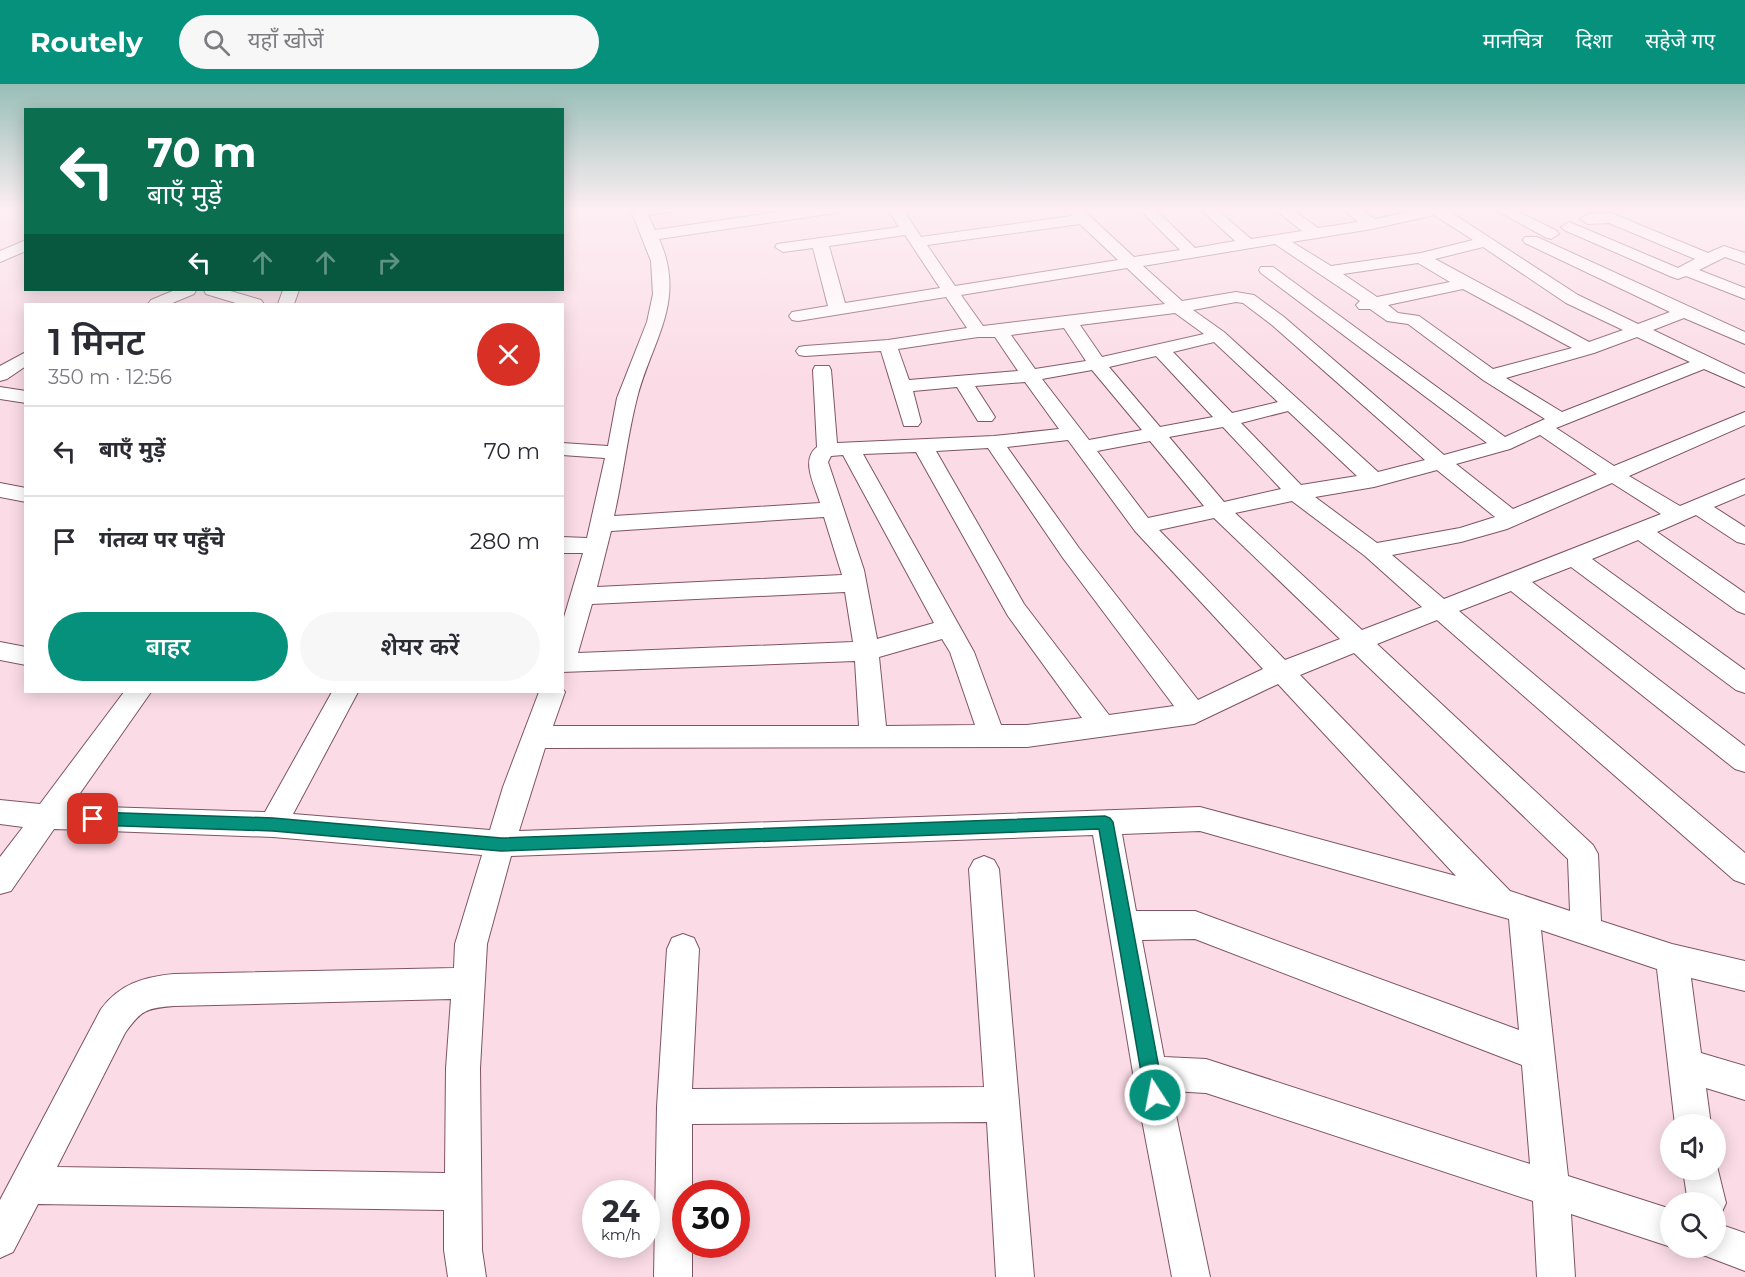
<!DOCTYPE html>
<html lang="hi">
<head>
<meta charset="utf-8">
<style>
	:root { --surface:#fff; --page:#f7f7f7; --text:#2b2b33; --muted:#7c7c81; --line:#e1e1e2; --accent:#06917c }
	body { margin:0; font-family:Montserrat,"Noto Sans Devanagari",sans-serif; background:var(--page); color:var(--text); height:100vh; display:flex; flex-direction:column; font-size:22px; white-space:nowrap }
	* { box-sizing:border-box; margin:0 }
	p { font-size:20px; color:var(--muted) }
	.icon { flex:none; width:33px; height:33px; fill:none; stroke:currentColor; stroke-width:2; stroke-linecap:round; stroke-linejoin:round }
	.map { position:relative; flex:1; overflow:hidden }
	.panel { position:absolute; left:24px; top:219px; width:540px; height:390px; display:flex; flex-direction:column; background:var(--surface); border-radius:0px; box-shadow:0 3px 15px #0003 }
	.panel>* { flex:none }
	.top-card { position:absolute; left:24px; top:24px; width:540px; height:183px; border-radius:0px; box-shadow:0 3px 15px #0003; background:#0b6e4f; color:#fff; overflow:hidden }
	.tools { position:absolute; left:1660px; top:1030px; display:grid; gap:12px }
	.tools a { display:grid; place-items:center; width:66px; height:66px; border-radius:50%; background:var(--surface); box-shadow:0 3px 15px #0003; font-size:30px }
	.speed { position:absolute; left:582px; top:1096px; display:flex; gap:12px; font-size:30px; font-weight:700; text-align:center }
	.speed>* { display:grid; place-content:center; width:78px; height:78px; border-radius:50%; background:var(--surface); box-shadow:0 3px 15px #0003; line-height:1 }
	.speed small { font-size:15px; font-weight:400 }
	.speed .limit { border:9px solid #d22; background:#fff; color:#111 }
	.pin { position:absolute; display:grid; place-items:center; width:51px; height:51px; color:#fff; margin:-26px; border-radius:12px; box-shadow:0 3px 9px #0006 }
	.me { position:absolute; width:66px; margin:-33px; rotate:349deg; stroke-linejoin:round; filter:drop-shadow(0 0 4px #0008) }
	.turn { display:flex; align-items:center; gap:21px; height:126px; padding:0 24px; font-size:27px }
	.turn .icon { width:78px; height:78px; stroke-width:2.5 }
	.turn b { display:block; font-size:42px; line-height:51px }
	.lanes { display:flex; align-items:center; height:57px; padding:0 24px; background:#0003; justify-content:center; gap:30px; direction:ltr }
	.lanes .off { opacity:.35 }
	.round { display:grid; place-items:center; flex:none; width:63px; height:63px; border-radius:32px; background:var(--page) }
	.overview { display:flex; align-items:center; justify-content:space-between; height:102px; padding:0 24px }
	h1 { font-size:36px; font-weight:600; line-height:45px }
	.cta { display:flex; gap:12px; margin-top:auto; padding:12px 24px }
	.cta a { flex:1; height:69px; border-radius:36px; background:var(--accent); color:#fff; font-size:24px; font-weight:600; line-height:69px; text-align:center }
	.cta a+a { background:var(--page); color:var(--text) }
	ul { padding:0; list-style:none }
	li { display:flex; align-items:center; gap:18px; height:90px; padding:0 24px; border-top:2px solid var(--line) }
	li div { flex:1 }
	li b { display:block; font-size:22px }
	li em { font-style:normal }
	header { display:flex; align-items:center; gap:36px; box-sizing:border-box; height:84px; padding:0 30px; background:var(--accent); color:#fff }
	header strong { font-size:28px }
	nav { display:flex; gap:33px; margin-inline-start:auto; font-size:21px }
	.search { width:420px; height:54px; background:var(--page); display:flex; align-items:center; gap:15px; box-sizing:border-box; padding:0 21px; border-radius:33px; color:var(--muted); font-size:22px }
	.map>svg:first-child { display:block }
</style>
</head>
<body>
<header>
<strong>Routely</strong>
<div class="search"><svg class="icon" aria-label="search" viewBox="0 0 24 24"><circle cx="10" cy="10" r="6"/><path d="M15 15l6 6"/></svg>यहाँ खोजें</div>
<nav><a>मानचित्र</a><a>दिशा</a><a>सहेजे गए</a></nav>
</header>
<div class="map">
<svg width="1745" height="1193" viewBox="0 0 1745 1193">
	<rect width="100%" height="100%" fill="#fbdce6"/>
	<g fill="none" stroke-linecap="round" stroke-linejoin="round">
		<g stroke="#7f5463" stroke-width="2">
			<path id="minor" d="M 630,124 L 676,124 L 674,127 L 648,131 L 655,146 L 804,124 L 842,124 L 835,129 L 659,155 C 687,217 652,256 637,314 C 627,353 623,393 614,432 L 820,419 C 815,402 800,376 817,363 L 813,286 L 815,282 L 829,282 L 831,286 L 837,359 L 994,352 L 1059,345 L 1025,298 L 975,302 L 995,333 L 992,337 L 978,337 L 957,303 L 913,307 L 921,338 L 918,342 L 904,342 L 881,267 L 805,272 L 799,271 L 796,267 L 799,263 L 805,262 L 888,256 L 967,244 L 946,213 L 798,237 L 792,236 L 789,232 L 792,228 L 828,222 L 813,164 L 783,168 L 775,163 L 777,160 L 899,143 L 887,124 L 902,124 L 921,153 L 1072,132 L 1065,124 L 1081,124 L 1134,173 L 1180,166 L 1138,124 L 1154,124 L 1195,164 L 1235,157 L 1199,124 L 1215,124 L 1251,155 L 1302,147 L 1273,124 L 1290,124 L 1318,144 L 1358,138 L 1342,124 L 1359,124 L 1375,135 L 1425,124 L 1444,124 L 1578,211 L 1638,240 L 1670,228 L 1525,159 L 1523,156 L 1525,153 L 1537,153 L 1745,248 L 1745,260 L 1684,234 L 1653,246 L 1745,290 L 1745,303 L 1704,285 L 1556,344 L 1614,382 L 1745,328 L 1745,341 L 1629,392 L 1680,422 L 1745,395 L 1745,410 L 1714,423 L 1745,443 L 1745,460 L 1737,458 L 1696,431 L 1657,448 L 1745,509 L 1745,530 L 1737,527 L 1638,456 L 1592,475 L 1745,586 L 1745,609 L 1736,606 L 1571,483 L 1532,498 L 1745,662 L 1745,688 L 1735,685 L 1511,507 L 1459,527 L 1745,769 L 1745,800 L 1734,796 L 1437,536 L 1377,560 L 1593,761 L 1598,770 L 1601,837 L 1672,860 L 1745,877 L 1745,907 L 1691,894 L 1701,969 L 1745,982 L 1745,1016 L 1706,1004 L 1711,1041 L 1675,1041 L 1657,885 L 1541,846 L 1568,1092 L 1671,1125 L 1671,1163 L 1571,1130 L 1575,1193 L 1537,1193 L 1533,1117 L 1206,1009 L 1171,1007 L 1210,1193 L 1172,1193 L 1133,989 L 1093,751 L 511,772 L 487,860 L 480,984 L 482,1166 L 486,1193 L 448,1193 L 444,1166 L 444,1126 L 38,1120 L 13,1168 L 0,1174 L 0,1116 L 101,925 C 120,900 143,893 174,890 L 454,884 L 455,860 L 482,771 L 273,753 L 54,745 L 11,807 L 0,810 L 0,773 L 23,743 L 0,740 L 0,716 L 40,720 L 124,608 L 151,608 L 71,722 L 265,728 L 332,608 L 358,608 L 293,730 L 490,746 L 503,703 L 539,608 L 562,608 L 562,604 L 565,608 L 553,642 L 859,642 L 855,577 L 562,588 L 562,540 L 583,469 L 562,469 L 562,453 L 587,454 L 605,374 L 562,371 L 562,359 L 608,362 L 617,314 L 647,238 L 653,210 L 651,177 ZM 1434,131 L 1473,156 L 1421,169 L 1331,182 L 1292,158 L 1372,145 ZM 1080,140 L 1118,176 L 955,202 L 927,161 ZM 905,151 L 940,204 L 845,219 L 829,162 ZM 1275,160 L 1360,217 L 1356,221 L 1359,225 L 1370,225 L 1387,237 L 1408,240 L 1483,296 L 1545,335 L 1505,353 L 1273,183 L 1261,183 L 1259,186 L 1261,189 L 1487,359 L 1444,371 L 1284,233 L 1254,211 L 1236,208 L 1182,217 L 1143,182 ZM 1483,163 L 1566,219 L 1623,246 L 1589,258 L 1435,175 ZM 1418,179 L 1450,198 L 1377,213 L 1343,190 ZM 1127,184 L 1165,220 L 983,242 L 961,211 ZM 1463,205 L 1572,264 L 1493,285 L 1419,232 L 1398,229 L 1388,221 ZM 1236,218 L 1243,219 L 1272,241 L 1425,376 L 1378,388 L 1224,248 L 1193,226 ZM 1175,229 L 1204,250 L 1102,273 L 1080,241 ZM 1064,244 L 1086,277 L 1035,285 L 1011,251 ZM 978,253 L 995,253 L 1018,287 L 909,296 L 898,265 ZM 1637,253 L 1690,278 L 1562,328 L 1506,294 L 1594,269 ZM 1214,258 L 1278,318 L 1232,329 L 1173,268 ZM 1156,272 L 1213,333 L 1160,343 L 1109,283 ZM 1092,286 L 1142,346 L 1089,356 L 1042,295 ZM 1288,327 L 1357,392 L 1301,401 L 1241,339 ZM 1223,343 L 1281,405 L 1224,418 L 1169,353 ZM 1540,351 L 1597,390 L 1513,425 L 1456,380 L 1510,365 ZM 1068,356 L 1135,447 L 1263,585 L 1198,616 L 1079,464 L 1007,363 ZM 1150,357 L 1204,422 L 1148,434 L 1097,367 ZM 988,364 L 1063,474 L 1174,622 L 1109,631 L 1024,520 L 936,367 ZM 916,368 L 1008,532 L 1082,634 L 1027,641 L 1001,641 L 974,568 L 863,370 ZM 843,371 L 934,539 L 877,555 L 864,486 L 828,378 L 831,372 ZM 1437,386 L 1495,433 L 1460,444 L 1377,459 L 1315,413 L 1374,403 ZM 1612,399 L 1661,430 L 1444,515 L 1392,471 L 1461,458 L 1507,445 ZM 1292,417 L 1365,472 L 1422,523 L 1362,546 L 1235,429 ZM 824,433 L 842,491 L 597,503 L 611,447 ZM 1214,434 L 1340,555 L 1285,576 L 1159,446 ZM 845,508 L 853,558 L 578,569 L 592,520 ZM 942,555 L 950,568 L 975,641 L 886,642 L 879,573 ZM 1354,569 L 1568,775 L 1570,827 L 1510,807 L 1300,591 ZM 1278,600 L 1456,792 L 1200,723 L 519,747 L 545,664 L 1027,663 L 1194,640 ZM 1200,747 L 1509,835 L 1519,946 L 1195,827 L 1136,827 L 1122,750 ZM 1195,855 L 1522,981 L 1530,1080 L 1206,975 L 1164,973 L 1142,856 ZM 451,915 L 446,984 L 445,1089 L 57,1083 L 125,949 C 141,926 147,924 174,922 Z
				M 1492,124 L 1511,124 L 1557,147 L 1559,150 L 1551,155 L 1545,153 Z
				M 1611,129 L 1708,169 L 1724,162 L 1745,169 L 1745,180 L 1725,173 L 1699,186 L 1745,204 L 1745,215 L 1686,192 L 1678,195 L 1672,193 L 1564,146 L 1561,143 L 1569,138 L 1574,140 L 1678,184 L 1695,175 L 1609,139 L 1588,140 L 1580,135 L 1588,130 Z
				M 26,156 L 26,167 L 0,178 L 0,167 Z
				M 175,206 L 196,206 L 194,210 L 170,220 L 148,220 L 151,216 Z
				M 204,206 L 227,206 L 261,216 L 264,220 L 239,220 L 206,210 Z
				M 283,206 L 299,206 L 294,220 L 278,220 Z
				M 26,268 L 26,282 L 7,295 L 0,297 L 0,282 Z
				M 0,303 L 26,307 L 26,319 L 0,315 Z
				M 0,399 L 26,404 L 26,418 L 0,413 Z
				M 0,558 L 26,563 L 26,581 L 0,576 Z
				M 984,772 L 994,776 L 999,785 L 1034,1193 L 996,1193 L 987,1038 L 692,1040 L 692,1110 L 686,1110 L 686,1161 L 692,1161 L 692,1193 L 654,1193 L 657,1023 L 667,865 L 672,854 L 683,850 L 694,854 L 699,865 L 692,1005 L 984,1003 L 969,785 L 974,776 Z
				M 1716,1078 L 1726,1119 L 1720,1132 L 1716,1134 L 1716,1119 L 1688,1119 L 1683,1086 L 1716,1086 Z
				M 1716,1139 L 1745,1149 L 1745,1187 L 1703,1171 L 1699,1164 L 1716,1164 Z"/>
		</g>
		<use href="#minor" fill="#fff" fill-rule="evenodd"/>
	</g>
	<linearGradient id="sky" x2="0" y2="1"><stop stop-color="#97beb6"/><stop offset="0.43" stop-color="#fdeff4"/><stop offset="1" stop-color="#fdeff4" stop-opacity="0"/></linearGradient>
	<rect width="1745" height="291" fill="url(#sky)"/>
	<path fill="#06917c" stroke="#045e51" stroke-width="1.5" d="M 93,728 L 273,734 L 501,754 L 1105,732 L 1110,734 L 1113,738 L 1164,1011 L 1161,1018 L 1155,1021 L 1148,1018 L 1145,1011 L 1099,745 L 501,767 L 273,747 L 93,741 L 88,739 L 86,735 L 88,730 Z"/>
</svg>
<div class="tools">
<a><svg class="icon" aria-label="sound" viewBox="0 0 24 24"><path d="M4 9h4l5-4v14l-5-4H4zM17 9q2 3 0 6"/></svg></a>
<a><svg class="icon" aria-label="search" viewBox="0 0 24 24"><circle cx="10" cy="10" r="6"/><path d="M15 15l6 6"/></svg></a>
</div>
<div class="speed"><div>24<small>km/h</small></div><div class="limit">30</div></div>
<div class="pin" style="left:93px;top:735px;background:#d93025"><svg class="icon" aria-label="arrive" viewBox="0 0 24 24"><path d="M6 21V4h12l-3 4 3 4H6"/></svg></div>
<svg class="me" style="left:1155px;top:1011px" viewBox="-20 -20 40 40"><circle r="17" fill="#06917c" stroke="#fff" stroke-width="3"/><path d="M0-11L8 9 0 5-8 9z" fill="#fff"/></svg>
<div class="top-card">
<div class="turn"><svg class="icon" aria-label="left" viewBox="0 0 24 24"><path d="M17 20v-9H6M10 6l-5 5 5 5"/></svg><div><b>70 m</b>बाएँ मुड़ें</div></div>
<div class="lanes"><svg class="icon" aria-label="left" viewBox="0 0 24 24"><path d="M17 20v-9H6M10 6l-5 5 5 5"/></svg><svg class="icon off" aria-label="ahead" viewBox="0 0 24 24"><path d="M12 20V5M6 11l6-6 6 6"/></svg><svg class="icon off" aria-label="ahead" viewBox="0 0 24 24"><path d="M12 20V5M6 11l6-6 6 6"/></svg><svg class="icon off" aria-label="right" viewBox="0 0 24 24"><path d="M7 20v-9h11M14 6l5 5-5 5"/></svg></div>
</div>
<section class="panel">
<div class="overview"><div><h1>1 मिनट</h1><p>350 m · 12:56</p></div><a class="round" style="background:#d93025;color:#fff"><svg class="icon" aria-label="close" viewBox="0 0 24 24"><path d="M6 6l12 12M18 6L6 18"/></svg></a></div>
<ul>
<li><svg class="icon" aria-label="left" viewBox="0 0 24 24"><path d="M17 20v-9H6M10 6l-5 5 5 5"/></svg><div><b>बाएँ मुड़ें</b></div><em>70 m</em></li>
<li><svg class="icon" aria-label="arrive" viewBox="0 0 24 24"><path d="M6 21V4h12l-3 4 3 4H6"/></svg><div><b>गंतव्य पर पहुँचे</b></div><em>280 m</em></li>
</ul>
<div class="cta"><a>बाहर</a><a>शेयर करें</a></div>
</section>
</div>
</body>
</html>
